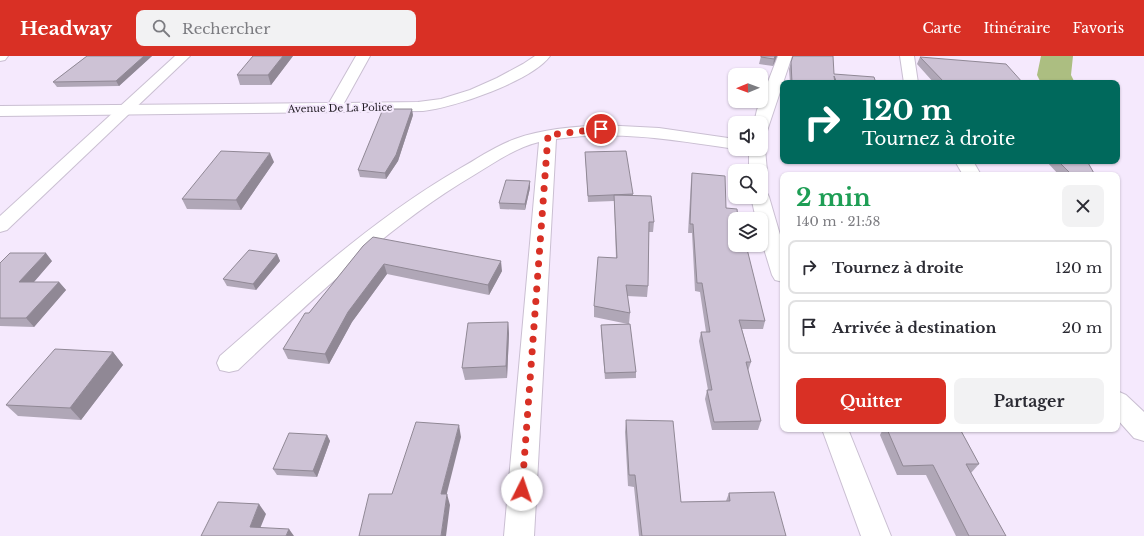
<!DOCTYPE html>
<html lang="fr">
<head>
<meta charset="utf-8">
<style>
	:root { --surface:#fff; --page:#f2f2f3; --text:#2b2b33; --muted:#7c7c81; --line:#e1e1e2; --accent:#d93025 }
	body { margin:0; font-family:"Libre Baskerville",serif; background:var(--page); color:var(--text); height:100vh; display:flex; flex-direction:column; font-size:15px; white-space:nowrap }
	* { box-sizing:border-box; margin:0 }
	p { font-size:13px; color:var(--muted) }
	.icon { flex:none; width:22px; height:22px; fill:none; stroke:currentColor; stroke-width:2; stroke-linecap:round; stroke-linejoin:round }
	.map { position:relative; flex:1; overflow:hidden }
	.panel { position:absolute; left:780px; top:116px; width:340px; height:260px; display:flex; flex-direction:column; background:var(--surface); border-radius:8px; box-shadow:0 1px 3px #0004 }
	.panel>* { flex:none }
	.guide { position:absolute; left:780px; top:24px; width:340px; height:84px; border-radius:8px; box-shadow:0 1px 3px #0004; background:#00695c; color:#fff; overflow:hidden }
	.needle { width:26px; rotate:269deg }
	.controls { position:absolute; left:728px; top:12px; display:grid; gap:8px }
	.controls a { display:grid; place-items:center; width:40px; height:40px; border-radius:8px; background:var(--surface); box-shadow:0 1px 3px #0004; font-size:20px }
	.pin { position:absolute; display:grid; place-items:center; width:34px; height:34px; color:#fff; margin:-17px; border:2px solid #fff; border-radius:50%; box-shadow:0 1px 4px #0007 }
	.me { position:absolute; width:44px; margin:-22px; rotate:4deg; stroke-linejoin:round; filter:drop-shadow(0 0 3px #0008) }
	.turn { display:flex; align-items:center; gap:14px; height:84px; padding:0 16px; font-size:18px }
	.turn .icon { width:52px; height:52px; stroke-width:2.5 }
	.turn b { display:block; font-size:28px; line-height:34px }
	.round { display:grid; place-items:center; flex:none; width:42px; height:42px; border-radius:8px; background:var(--page) }
	.head { display:flex; align-items:center; justify-content:space-between; height:68px; padding:0 16px }
	h1 { font-size:24px; font-weight:700; line-height:30px; color:#1e9e55 }
	.button { display:flex; gap:8px; margin-top:auto; padding:8px 16px }
	.button a { flex:1; height:46px; border-radius:8px; background:var(--accent); color:#fff; font-size:16px; font-weight:700; line-height:46px; text-align:center }
	.button a+a { background:var(--page); color:var(--text) }
	ul { padding:0; list-style:none }
	li { display:flex; align-items:center; gap:12px; height:54px; margin:0 8px 6px; padding:0 8px; border:2px solid var(--line); border-radius:8px }
	li div { flex:1 }
	li b { display:block; font-size:15px }
	li em { font-style:normal }
	header { display:flex; align-items:center; gap:24px; box-sizing:border-box; height:56px; padding:0 20px; background:var(--accent); color:#fff }
	header strong { font-size:19px }
	nav { display:flex; gap:22px; margin-inline-start:auto; font-size:14px }
	.search { width:280px; height:36px; background:var(--page); display:flex; align-items:center; gap:10px; box-sizing:border-box; padding:0 14px; border-radius:8px; color:var(--muted); font-size:15px }
	.map>svg:first-child { display:block }
</style>
</head>
<body>
<header>
<strong>Headway</strong>
<div class="search"><svg class="icon" aria-label="search" viewBox="0 0 24 24"><circle cx="10" cy="10" r="6"/><path d="M15 15l6 6"/></svg>Rechercher</div>
<nav><a>Carte</a><a>Itinéraire</a><a>Favoris</a></nav>
</header>
<div class="map">
<svg width="1144" height="480" viewBox="0 0 1144 480">
	<rect width="100%" height="100%" fill="#f5e9fd"/>
	<g fill="none" stroke-linecap="round" stroke-linejoin="round">
		<path fill="#acbe81" fill-rule="evenodd" d="M 1041,0 L 1073,0 L 1071,19 L 1075,27 L 1041,27 L 1037,19 Z"/>
		<g stroke="#cabfd2" stroke-width="2">
			<path id="street" d="M 0,0 L 8,0 L 5,4 L 0,5 Z
				M 356,0 L 370,0 L 344,47 L 418,46 L 441,43 L 470,34 L 497,22 L 523,8 L 535,0 L 550,0 C 532,25 453,52 423,55 L 0,60 L 0,50 L 329,47 Z
				M 778,0 L 792,0 L 767,75 L 761,77 L 761,67 L 754,67 L 757,54 Z
				M 900,0 L 914,0 L 918,27 L 904,27 Z
				M 601,69 L 659,72 L 735,83 L 735,93 C 675,84 617,74 556,83 L 534,480 L 504,480 L 539,86 C 515,92 495,106 474,119 C 386,171 312,244 238,314 L 229,316 L 220,314 L 217,307 L 220,300 C 296,234 371,164 459,113 C 477,103 495,90 515,83 C 542,73 572,71 601,69 Z
				M 761,89 L 765,93 L 767,115 L 764,119 L 761,119 L 761,115 L 749,115 L 749,93 L 761,93 Z
				M 955,105 L 973,105 L 981,119 L 963,119 Z
				M 761,136 L 767,137 L 769,141 L 783,189 L 783,226 L 775,224 L 772,219 L 761,183 L 761,163 L 756,163 L 751,141 L 761,141 Z
				M 1117,335 L 1126,339 L 1144,356 L 1144,385 L 1134,382 L 1117,363 Z
				M 822,373 L 848,373 L 891,480 L 861,480 Z"/>
		</g>
		<g stroke="#cabfd2" stroke-width="2">
			<path id="secondary" d="M 175,0 L 190,0 L 7,174 L 0,176 L 0,160 Z"/>
		</g>
		<use href="#street" fill="#fff" fill-rule="evenodd"/>
		<use href="#secondary" fill="#fff" fill-rule="evenodd"/>
	</g>
	<path fill="#b0a7b7" d="M 87,0 L 152,0 L 119,30 L 57,31 L 53,26 Z
		M 293,0 L 271,29 L 240,29 L 237,19 Z
		M 761,0 L 777,0 L 773,10 L 759,8 Z
		M 793,0 L 834,18 L 876,27 L 790,27 L 789,13 Z
		M 920,1 L 1023,27 L 934,27 L 917,8 Z
		M 413,59 L 398,105 L 386,123 L 360,121 L 358,114 Z
		M 585,96 L 633,138 L 633,139 L 654,166 L 653,176 L 649,176 L 648,230 L 647,241 L 627,240 L 630,257 L 629,268 L 636,316 L 636,322 L 605,323 L 601,275 L 601,269 L 628,268 L 594,261 L 594,250 L 616,202 L 614,145 L 588,146 Z
		M 1046,105 L 1087,105 L 1095,119 L 1059,119 Z
		M 274,106 L 241,154 L 187,153 L 182,143 Z
		M 692,117 L 726,152 L 735,163 L 765,265 L 763,273 L 742,273 L 751,306 L 748,315 L 761,365 L 758,374 L 712,374 L 705,343 L 707,334 L 708,334 L 699,285 L 701,276 L 706,276 L 700,236 L 695,235 L 692,177 L 688,177 L 691,125 Z
		M 530,132 L 525,154 L 500,153 L 499,147 Z
		M 363,190 L 502,215 L 489,239 L 387,218 L 352,266 L 329,308 L 288,303 L 283,293 L 309,257 Z
		M 277,198 L 280,205 L 256,234 L 227,230 L 223,223 Z
		M 52,205 L 34,226 L 59,226 L 66,234 L 34,271 L 0,270 L 0,207 Z
		M 508,266 L 509,278 L 507,322 L 465,324 L 462,312 Z
		M 113,296 L 123,309 L 81,364 L 18,360 L 6,349 Z
		M 626,364 L 681,446 L 726,445 L 729,437 L 786,480 L 639,480 L 634,431 L 628,430 L 625,376 Z
		M 883,373 L 960,373 L 979,408 L 971,417 L 1006,480 L 956,480 L 926,419 L 897,419 L 880,379 Z
		M 327,379 L 330,385 L 317,421 L 277,419 L 273,413 Z"/>
	<path fill="#908895" d="M 144,0 L 152,0 L 119,30 L 116,25 Z
		M 283,0 L 293,0 L 271,29 L 268,19 Z
		M 775,0 L 777,0 L 773,10 L 774,3 Z
		M 412,53 L 413,59 L 398,105 L 386,123 L 385,117 Z
		M 270,97 L 274,106 L 241,154 L 236,144 Z
		M 530,125 L 530,132 L 525,154 L 525,148 Z
		M 46,197 L 52,205 L 26,235 L 19,226 Z
		M 277,198 L 280,205 L 256,234 L 253,228 Z
		M 501,205 L 502,215 L 489,239 L 488,229 Z
		M 384,208 L 387,218 L 352,266 L 329,308 L 325,298 L 348,256 Z
		M 59,226 L 66,234 L 34,271 L 26,262 Z
		M 508,266 L 509,278 L 507,322 L 506,310 Z
		M 113,296 L 123,309 L 81,364 L 70,352 Z
		M 459,369 L 461,381 L 444,449 L 441,438 Z
		M 327,379 L 330,385 L 317,421 L 313,415 Z
		M 447,438 L 450,449 L 446,480 L 441,480 Z
		M 259,448 L 266,458 L 257,480 L 250,471 Z
		M 289,473 L 294,480 L 286,480 Z"/>
	<path fill="#cdc2d5" stroke="#908895" d="M 87,0 L 144,0 L 116,25 L 53,26 Z
		M 253,0 L 283,0 L 268,19 L 237,19 Z
		M 761,0 L 775,0 L 774,3 L 761,1 Z
		M 793,0 L 833,0 L 834,18 L 874,21 L 876,27 L 837,27 L 834,20 L 835,27 L 792,27 L 791,6 Z
		M 920,1 L 1006,8 L 1023,27 L 940,27 L 939,26 L 944,26 Z
		M 383,53 L 412,53 L 396,99 L 385,117 L 358,114 Z
		M 221,95 L 270,97 L 236,144 L 182,143 Z
		M 626,95 L 633,138 L 588,140 L 585,96 Z
		M 1058,105 L 1087,105 L 1095,119 L 1072,119 Z
		M 692,117 L 725,120 L 726,152 L 737,153 L 738,163 L 735,163 L 735,189 L 746,189 L 765,265 L 739,264 L 751,306 L 746,306 L 761,365 L 714,366 L 707,334 L 712,334 L 701,276 L 710,276 L 702,227 L 697,227 L 693,168 L 690,168 Z
		M 506,124 L 530,125 L 525,148 L 499,147 Z
		M 614,139 L 651,140 L 654,166 L 649,166 L 648,230 L 626,229 L 630,257 L 594,250 L 598,201 L 617,202 Z
		M 373,181 L 501,205 L 488,229 L 384,208 L 348,256 L 325,298 L 283,293 L 305,257 L 309,257 L 363,190 Z
		M 249,194 L 277,198 L 253,228 L 223,223 Z
		M 10,197 L 46,197 L 19,226 L 59,226 L 26,262 L 0,262 L 0,207 Z
		M 508,266 L 506,310 L 462,312 L 468,267 Z
		M 630,268 L 636,316 L 605,317 L 601,269 Z
		M 55,293 L 113,296 L 70,352 L 6,349 Z
		M 626,364 L 673,365 L 681,446 L 730,445 L 729,437 L 774,436 L 786,480 L 642,480 L 635,419 L 629,419 Z
		M 416,366 L 459,369 L 441,438 L 447,438 L 441,480 L 359,480 L 369,438 L 392,438 Z
		M 887,373 L 960,373 L 979,408 L 966,408 L 1006,480 L 969,480 L 933,409 L 903,410 Z
		M 289,377 L 327,379 L 313,415 L 273,413 Z
		M 218,446 L 259,448 L 250,471 L 289,473 L 286,480 L 201,480 Z"/>
	<g fill="none" stroke-linecap="round" stroke-linejoin="round">
		<path stroke="#d93025" stroke-width="7" stroke-dasharray="0 12.6" d="M 522,434 L 548,79 L 601,73"/>
	</g>
	<g text-anchor="middle" dominant-baseline="central" stroke-width="4" stroke-linejoin="round" paint-order="stroke">
		<g font-size="10" fill="#1f1b22" stroke="#f5e9fd">
			<text transform="translate(340 52) rotate(-1)">Avenue De La Police</text>
		</g>
	</g>
</svg>
<div class="controls">
<a><svg class="needle" viewBox="-14 -14 28 28"><path d="M0-13l5 13h-10z" fill="#e53935"/><path d="M0 13l5-13h-10z" fill="#7c7c81"/></svg></a>
<a><svg class="icon" aria-label="sound" viewBox="0 0 24 24"><path d="M4 9h4l5-4v14l-5-4H4zM17 9q2 3 0 6"/></svg></a>
<a><svg class="icon" aria-label="search" viewBox="0 0 24 24"><circle cx="10" cy="10" r="6"/><path d="M15 15l6 6"/></svg></a>
<a><svg class="icon" aria-label="layers" viewBox="0 0 24 24"><path d="M12 4l9 5-9 5-9-5zM3 14l9 5 9-5"/></svg></a>
</div>
<div class="pin" style="left:601px;top:73px;background:#d93025"><svg class="icon" aria-label="arrive" viewBox="0 0 24 24"><path d="M6 21V4h12l-3 4 3 4H6"/></svg></div>
<svg class="me" style="left:522px;top:434px" viewBox="-20 -20 40 40"><circle r="19" fill="#fff"/><path d="M0-13L10 11 0 6-10 11z" fill="#d93025"/></svg>
<div class="guide">
<div class="turn"><svg class="icon" aria-label="right" viewBox="0 0 24 24"><path d="M7 20v-9h11M14 6l5 5-5 5"/></svg><div><b>120 m</b>Tournez à droite</div></div>
</div>
<section class="panel">
<div class="head"><div><h1>2 min</h1><p>140 m · 21:58</p></div><a class="round"><svg class="icon" aria-label="close" viewBox="0 0 24 24"><path d="M6 6l12 12M18 6L6 18"/></svg></a></div>
<ul>
<li><svg class="icon" aria-label="right" viewBox="0 0 24 24"><path d="M7 20v-9h11M14 6l5 5-5 5"/></svg><div><b>Tournez à droite</b></div><em>120 m</em></li>
<li><svg class="icon" aria-label="arrive" viewBox="0 0 24 24"><path d="M6 21V4h12l-3 4 3 4H6"/></svg><div><b>Arrivée à destination</b></div><em>20 m</em></li>
</ul>
<div class="button"><a>Quitter</a><a>Partager</a></div>
</section>
</div>
</body>
</html>
